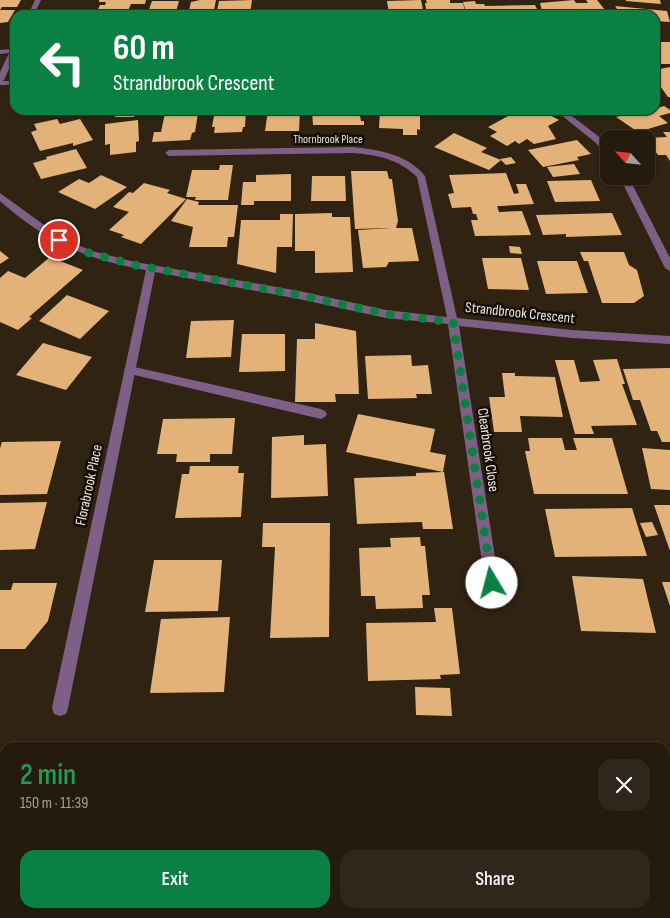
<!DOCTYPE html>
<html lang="en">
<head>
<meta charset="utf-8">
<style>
	:root { --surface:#241a0e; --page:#30271c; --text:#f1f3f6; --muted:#a3a19e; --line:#41382e; --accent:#0b8043 }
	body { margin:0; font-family:"Sofia Sans Condensed",sans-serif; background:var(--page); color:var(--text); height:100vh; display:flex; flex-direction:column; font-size:19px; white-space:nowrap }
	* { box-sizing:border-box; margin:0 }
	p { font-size:16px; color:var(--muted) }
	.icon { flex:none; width:28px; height:28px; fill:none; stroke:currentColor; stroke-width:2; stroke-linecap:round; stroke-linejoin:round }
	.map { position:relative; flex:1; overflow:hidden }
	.side { position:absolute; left:0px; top:742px; width:670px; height:176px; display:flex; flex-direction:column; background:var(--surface); border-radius:15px 15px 0 0; box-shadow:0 1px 4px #0004,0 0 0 1px var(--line) }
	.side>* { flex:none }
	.hud { position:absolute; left:10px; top:10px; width:650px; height:105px; border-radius:15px; box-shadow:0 1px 4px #0004,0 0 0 1px var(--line); background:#0b8043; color:#fff; overflow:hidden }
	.needle { width:32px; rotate:297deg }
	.controls { position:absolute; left:600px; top:130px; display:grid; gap:10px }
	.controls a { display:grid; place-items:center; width:55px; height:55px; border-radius:10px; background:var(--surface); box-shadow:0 1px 4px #0004,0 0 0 1px var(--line); font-size:25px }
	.pin { position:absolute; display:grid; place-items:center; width:42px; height:42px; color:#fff; margin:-21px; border:2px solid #fff; border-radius:50%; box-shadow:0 1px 5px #0007 }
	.me { position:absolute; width:55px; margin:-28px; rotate:352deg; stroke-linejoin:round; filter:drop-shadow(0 0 4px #0008) }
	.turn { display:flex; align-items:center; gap:18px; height:105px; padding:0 20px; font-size:22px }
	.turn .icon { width:65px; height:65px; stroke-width:2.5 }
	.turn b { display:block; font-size:35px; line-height:42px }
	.round { display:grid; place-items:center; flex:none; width:52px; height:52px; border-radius:15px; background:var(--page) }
	.overview { display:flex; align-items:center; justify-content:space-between; height:85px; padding:0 20px }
	h1 { font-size:30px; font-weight:600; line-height:38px; color:#1e9e55 }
	.action { display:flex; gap:10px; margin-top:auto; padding:10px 20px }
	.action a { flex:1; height:58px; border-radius:15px; background:var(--accent); color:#fff; font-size:20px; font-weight:600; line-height:58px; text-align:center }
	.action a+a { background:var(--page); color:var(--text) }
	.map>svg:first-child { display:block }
</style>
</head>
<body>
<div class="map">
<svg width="670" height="918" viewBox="0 0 670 918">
	<rect width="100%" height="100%" fill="#302312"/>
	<path fill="#e3b279" d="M 0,0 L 21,0 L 17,7 L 2,7 L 0,10 Z
		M 99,0 L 146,0 L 145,4 L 131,4 L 126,15 L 95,15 L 100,5 L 105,5 L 106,2 L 99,2 Z
		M 200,0 L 216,0 L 213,15 L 188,15 L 191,2 Z
		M 252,0 L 250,15 L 216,15 L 219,1 Z
		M 421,0 L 424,14 L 389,14 L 387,1 Z
		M 426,0 L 450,0 L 450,3 L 463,3 L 466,15 L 427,15 L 425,3 L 427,3 Z
		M 574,0 L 576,3 L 588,3 L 586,0 L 597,0 L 609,15 L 562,15 L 559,11 L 560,15 L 543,15 L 540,3 Z
		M 626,0 L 660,0 L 661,4 L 626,1 Z
		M 152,1 L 179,1 L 175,15 L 147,15 Z
		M 475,1 L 476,4 L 484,4 L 485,6 L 535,5 L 540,15 L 467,15 L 463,2 Z
		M 615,6 L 667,11 L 670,22 L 655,21 L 655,15 L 621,15 Z
		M 0,10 L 15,10 L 8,22 L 0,23 Z
		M 655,42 L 670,42 L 670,64 L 657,64 L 655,60 Z
		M 670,67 L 670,97 L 668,97 L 655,79 L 655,70 Z
		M 664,106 L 670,110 L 670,113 L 659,116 L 668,123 L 638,132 L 616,117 L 625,115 L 619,111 L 622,110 L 649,111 Z
		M 117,110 L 136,110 L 134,117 L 115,117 Z
		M 160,110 L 206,110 L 205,112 L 198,113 L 195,132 L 192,133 L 190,140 L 152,142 L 154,132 L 161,132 L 165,113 L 159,113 Z
		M 215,110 L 246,110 L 245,127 L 243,127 L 242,132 L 214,133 L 215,127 L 212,127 Z
		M 268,110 L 300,110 L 299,131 L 265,131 Z
		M 312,110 L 359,110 L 361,121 L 364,121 L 364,125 L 313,125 Z
		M 519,110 L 540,110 L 559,120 L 548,126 L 556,139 L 534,144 L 527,139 L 519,144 L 515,141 L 507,146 L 490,136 L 497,132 L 488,127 Z
		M 380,111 L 420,112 L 420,130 L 417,129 L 417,135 L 403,135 L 403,129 L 379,128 Z
		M 57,119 L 60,124 L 80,119 L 93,140 L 73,146 L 73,143 L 40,151 L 31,132 L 37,130 L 34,124 Z
		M 138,120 L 139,141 L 136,142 L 136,152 L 110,155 L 110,144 L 105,145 L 105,124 Z
		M 663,132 L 670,132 L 670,161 L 666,155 L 658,155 L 646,138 L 667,137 Z
		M 454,133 L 487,148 L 481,152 L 501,160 L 489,170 L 434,147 Z
		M 577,140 L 591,154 L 577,157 L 579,160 L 543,167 L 528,150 Z
		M 76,149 L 87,168 L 41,179 L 33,163 L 47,159 L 46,157 Z
		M 511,157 L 516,163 L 506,165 L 500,159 Z
		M 574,164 L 580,174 L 553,177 L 547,167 Z
		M 220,165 L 233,165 L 228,200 L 195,200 L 196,197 L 186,197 L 192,170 L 219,170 Z
		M 351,171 L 387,171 L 389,179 L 392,179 L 398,221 L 396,228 L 412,228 L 419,261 L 389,262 L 386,267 L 363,268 L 358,230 L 391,228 L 355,229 Z
		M 506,173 L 514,194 L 519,193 L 516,184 L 526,184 L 534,204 L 484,207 L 497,206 L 499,212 L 522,211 L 531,235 L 475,236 L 471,220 L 478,220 L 476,214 L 473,214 L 471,207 L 452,208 L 448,194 L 454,193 L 449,175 Z
		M 291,174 L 291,201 L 254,201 L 254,205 L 241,205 L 243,182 L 256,182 L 256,175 Z
		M 101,175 L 127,187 L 95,209 L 58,192 L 79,179 L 89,183 Z
		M 312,176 L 345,176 L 346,201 L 311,201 Z
		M 591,180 L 600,201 L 555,202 L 547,181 Z
		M 144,183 L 170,190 L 167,193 L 186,199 L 141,244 L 121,237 L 124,235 L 109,230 L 129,212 L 113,207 L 129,192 L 133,193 Z
		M 187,199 L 199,202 L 198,205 L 238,205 L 234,237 L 228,237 L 227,247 L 189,247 L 193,227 L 171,221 Z
		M 332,213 L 332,217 L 350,217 L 353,272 L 315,273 L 315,251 L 295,251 L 295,214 Z
		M 612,213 L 622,235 L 566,237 L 566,234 L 543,235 L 536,215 Z
		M 280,214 L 293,214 L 292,247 L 277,247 L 276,273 L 237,264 L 241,220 L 280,220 Z
		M 509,246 L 520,247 L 522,254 L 510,253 Z
		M 0,251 L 9,258 L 0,264 Z
		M 580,252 L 624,252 L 629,265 L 637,270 L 644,296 L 634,303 L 602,303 L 588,261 L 584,261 Z
		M 50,257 L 83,270 L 29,317 L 32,318 L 18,330 L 0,322 L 0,278 L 8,271 L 25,278 Z
		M 482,258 L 521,258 L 529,290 L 488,289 Z
		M 537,261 L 577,261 L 588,293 L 546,294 Z
		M 67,295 L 109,311 L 80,339 L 39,321 Z
		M 234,320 L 231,357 L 186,358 L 191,321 Z
		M 315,323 L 356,331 L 359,394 L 335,394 L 336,402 L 295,402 L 297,339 L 315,339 Z
		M 242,334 L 285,334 L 285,371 L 239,372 Z
		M 43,343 L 92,357 L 66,390 L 16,375 Z
		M 411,355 L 412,366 L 428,365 L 432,394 L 416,394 L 417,398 L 368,399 L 365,356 Z
		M 617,359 L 625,384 L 622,384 L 637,425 L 591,426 L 594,434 L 575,434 L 555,360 L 574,360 L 580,382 L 600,381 L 593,360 Z
		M 670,368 L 670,442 L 662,442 L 657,431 L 651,431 L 640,400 L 633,400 L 623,369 Z
		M 502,373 L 515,373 L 515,376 L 555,377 L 563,417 L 520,416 L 522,432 L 494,432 L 489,397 L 505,397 Z
		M 358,414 L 435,429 L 430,452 L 446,455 L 443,472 L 346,452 Z
		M 235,418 L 232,454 L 210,454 L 210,462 L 176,462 L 177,454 L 157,454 L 163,419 Z
		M 304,435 L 304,445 L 326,444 L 328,496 L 271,498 L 272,437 Z
		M 528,438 L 562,438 L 565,450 L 577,450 L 573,438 L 612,438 L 628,494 L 534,494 L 525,451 L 530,451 Z
		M 61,441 L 47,494 L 0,495 L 0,448 L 2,442 Z
		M 642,448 L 670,450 L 670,490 L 651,489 Z
		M 190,466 L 239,466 L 238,473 L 244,473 L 241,517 L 175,518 L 182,474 L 189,474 Z
		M 444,472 L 453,529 L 423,529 L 422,522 L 357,524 L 354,478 L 416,476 L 416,473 Z
		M 47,502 L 35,549 L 0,550 L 0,503 Z
		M 654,505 L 670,505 L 670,551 Z
		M 632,508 L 647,556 L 555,557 L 545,509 Z
		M 652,522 L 658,535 L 646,537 L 640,523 Z
		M 263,523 L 330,523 L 329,637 L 270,638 L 275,547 L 262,547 Z
		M 420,537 L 421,546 L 425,546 L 430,595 L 422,595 L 423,608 L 376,609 L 375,596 L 361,596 L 359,548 L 391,547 L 390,538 Z
		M 154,560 L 222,560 L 218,611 L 145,612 Z
		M 572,576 L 643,579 L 656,633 L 581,631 Z
		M 662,582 L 670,582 L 670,606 Z
		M 13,583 L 57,583 L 48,621 L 25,649 L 0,649 L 0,590 L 11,590 Z
		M 434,608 L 452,608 L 460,674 L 440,675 L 441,679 L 368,681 L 366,623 L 436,622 Z
		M 230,617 L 224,692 L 150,693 L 161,619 Z
		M 415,687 L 450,688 L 452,716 L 416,715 Z
		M 5,805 L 5,898 L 0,899 L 0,806 Z"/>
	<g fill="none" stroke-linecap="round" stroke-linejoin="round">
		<path fill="#7e5f85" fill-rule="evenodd" d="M 0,81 L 15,81 L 15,85 L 0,85 Z
			M 130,366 L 321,409 L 325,411 L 327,414 L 325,417 L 321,419 L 126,373 L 124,370 Z"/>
		<path fill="#7e5f85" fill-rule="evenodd" d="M 35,0 L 41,0 L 34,15 L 28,15 Z
			M 12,46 L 15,46 L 15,56 L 4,80 L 0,82 L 0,72 L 9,53 L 0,54 L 0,50 L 11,49 Z
			M 555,110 L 564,110 L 602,139 L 609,148 L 609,156 L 606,156 L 596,143 Z
			M 353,147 C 380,150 407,154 425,176 L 457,318 L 572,330 L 670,336 L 670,344 L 572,338 L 459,326 L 499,583 L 497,588 L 492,590 L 487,588 L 485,583 L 448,324 L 386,318 L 299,299 L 155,272 L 68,708 L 66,714 L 60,716 L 54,714 L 52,708 L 146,270 C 84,259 47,242 0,201 L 0,193 L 62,238 L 92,251 L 135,262 L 299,291 L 386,310 L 447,317 L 417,177 C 399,159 377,155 353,153 L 169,156 L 165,153 L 169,150 Z
			M 619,176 L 628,176 L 670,258 L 670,271 L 665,268 Z
			M 670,896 L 670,914 L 662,914 L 665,914 L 665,897 Z
			M 605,914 L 640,914 L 639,918 L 603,918 Z"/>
	</g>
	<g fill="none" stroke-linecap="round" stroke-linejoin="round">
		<path stroke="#0b8043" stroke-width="9" stroke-dasharray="0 16.2" d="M 59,240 L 89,253 L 135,265 L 299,295 L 386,314 L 453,322 L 492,583"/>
	</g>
	<g text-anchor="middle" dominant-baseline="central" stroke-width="5" stroke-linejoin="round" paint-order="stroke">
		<g font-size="12" fill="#eee5da" stroke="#140e07">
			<text x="328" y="139">Thornbrook Place</text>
		</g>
		<g font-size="15" fill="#eee5da" stroke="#140e07">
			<text transform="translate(520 313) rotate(6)">Strandbrook Crescent</text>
			<text transform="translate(488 450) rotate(82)">Clearbrook Close</text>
			<text transform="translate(89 485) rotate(-78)">Florabrook Place</text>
		</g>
	</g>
</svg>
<div class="controls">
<a><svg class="needle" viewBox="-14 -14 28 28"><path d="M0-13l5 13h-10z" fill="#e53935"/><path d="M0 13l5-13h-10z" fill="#a3a19e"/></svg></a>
</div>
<div class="pin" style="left:59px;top:240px;background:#d93025"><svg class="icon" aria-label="arrive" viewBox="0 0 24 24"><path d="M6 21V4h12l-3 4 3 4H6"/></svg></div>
<svg class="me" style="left:492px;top:583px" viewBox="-20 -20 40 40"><circle r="19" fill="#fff"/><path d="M0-13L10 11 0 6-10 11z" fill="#0b8043"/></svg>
<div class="hud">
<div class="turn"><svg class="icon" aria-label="left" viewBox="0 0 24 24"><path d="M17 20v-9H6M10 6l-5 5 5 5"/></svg><div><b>60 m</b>Strandbrook Crescent</div></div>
</div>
<section class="side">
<div class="overview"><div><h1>2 min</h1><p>150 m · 11:39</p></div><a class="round"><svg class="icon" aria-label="close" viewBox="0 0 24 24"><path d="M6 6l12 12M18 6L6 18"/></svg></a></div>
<div class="action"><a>Exit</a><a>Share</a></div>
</section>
</div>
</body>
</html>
